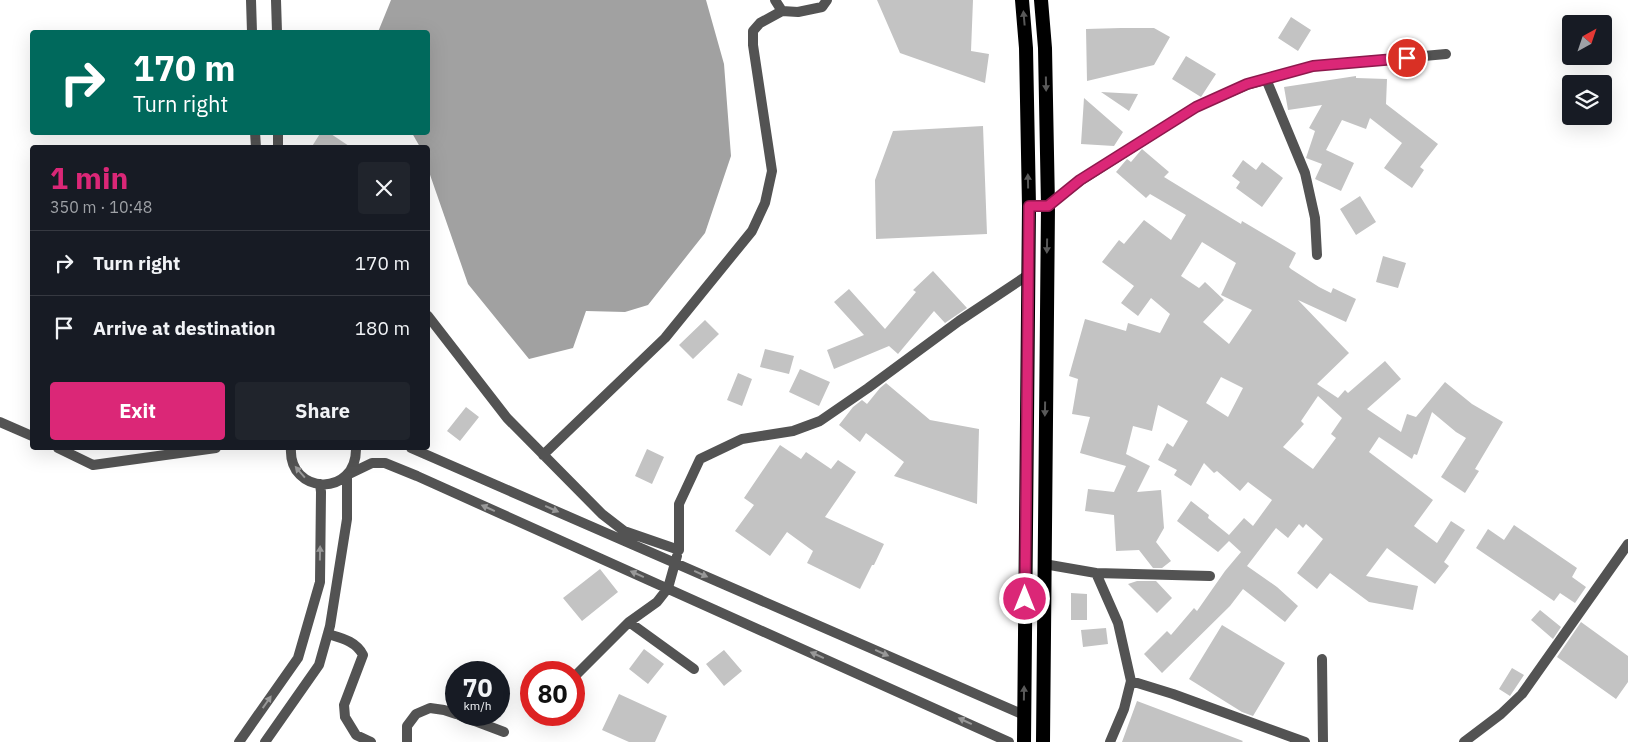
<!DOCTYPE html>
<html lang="en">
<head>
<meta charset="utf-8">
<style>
	:root { --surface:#171b24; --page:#20242c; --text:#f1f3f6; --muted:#9ea1a6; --line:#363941; --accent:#db2777 }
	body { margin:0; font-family:"IBM Plex Sans",sans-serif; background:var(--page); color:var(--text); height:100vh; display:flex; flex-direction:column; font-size:19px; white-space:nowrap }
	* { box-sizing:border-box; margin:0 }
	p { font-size:16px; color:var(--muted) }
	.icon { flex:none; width:28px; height:28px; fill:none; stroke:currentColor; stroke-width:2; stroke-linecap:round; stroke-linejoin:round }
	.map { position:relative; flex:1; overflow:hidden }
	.side { position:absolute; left:30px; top:145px; width:400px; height:305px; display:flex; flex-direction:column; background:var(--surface); border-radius:5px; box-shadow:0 5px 20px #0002 }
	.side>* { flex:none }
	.guide { position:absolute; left:30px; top:30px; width:400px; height:105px; border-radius:5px; box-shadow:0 5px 20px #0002; background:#00695c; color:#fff; overflow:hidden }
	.needle { width:32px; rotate:40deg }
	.controls { position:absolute; left:1562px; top:15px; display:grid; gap:10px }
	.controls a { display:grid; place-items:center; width:50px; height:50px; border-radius:5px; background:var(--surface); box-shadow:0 5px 20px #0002; font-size:25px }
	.speed { position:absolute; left:445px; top:661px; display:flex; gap:10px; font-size:25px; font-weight:700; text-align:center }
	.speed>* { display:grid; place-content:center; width:65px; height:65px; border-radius:50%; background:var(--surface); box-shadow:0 5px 20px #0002; line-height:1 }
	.speed small { font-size:12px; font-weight:400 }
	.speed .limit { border:8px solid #d22; background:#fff; color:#111 }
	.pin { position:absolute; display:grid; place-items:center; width:42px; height:42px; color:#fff; margin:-21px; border:2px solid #fff; border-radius:50%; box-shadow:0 1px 5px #0007 }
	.me { position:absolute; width:55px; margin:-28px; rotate:0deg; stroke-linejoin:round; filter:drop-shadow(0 0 4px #0008) }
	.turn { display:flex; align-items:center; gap:18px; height:105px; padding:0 20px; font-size:22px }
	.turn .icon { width:65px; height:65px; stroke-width:2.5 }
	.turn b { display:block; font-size:35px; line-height:42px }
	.round { display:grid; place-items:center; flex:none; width:52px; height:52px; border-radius:5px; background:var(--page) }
	.headline { display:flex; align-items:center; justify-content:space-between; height:85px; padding:0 20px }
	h1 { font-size:30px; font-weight:700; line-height:38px; color:var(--accent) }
	.cta { display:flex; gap:10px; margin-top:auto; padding:10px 20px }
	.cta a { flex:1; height:58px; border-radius:5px; background:var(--accent); color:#fff; font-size:20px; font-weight:700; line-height:58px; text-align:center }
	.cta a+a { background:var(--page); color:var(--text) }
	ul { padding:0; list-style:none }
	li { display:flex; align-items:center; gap:15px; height:65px; padding:0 20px; border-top:1px solid var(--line) }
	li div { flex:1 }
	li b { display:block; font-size:19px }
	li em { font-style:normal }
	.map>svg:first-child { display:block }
</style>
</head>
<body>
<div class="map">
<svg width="1628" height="742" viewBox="0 0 1628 742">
	<rect width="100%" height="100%" fill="#fff"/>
	<path fill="#a1a1a1" d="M 391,0 L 706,0 L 724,64 L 731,156 L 705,233 L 648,305 L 625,312 L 586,311 L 573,348 L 529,359 L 468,284 L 428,169 L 428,148 L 420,147 L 412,133 L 428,132 L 428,32 L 378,32 Z"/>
	<path fill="#c3c3c3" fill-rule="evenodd" d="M 877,0 L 973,0 L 971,51 L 989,54 L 985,83 L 900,53 Z
		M 1291,17 L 1311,30 L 1298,51 L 1278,38 Z
		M 1121,28 L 1154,28 L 1170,37 L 1154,65 L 1087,81 L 1086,29 Z
		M 1186,56 L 1216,74 L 1201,97 L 1172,79 Z
		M 1356,76 L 1356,78 L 1387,79 L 1386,104 L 1438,144 L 1420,167 L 1424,170 L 1412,188 L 1384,168 L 1402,143 L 1370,118 L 1366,129 L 1342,120 L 1326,150 L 1354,163 L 1341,191 L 1315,179 L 1322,164 L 1306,158 L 1315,131 L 1309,128 L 1322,105 L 1288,110 L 1284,87 Z
		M 1101,92 L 1138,94 L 1129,111 Z
		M 1084,98 L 1123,132 L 1114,146 L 1081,144 Z
		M 983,126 L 987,234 L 876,239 L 875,180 L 893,131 Z
		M 321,132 L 328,132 L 352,148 L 311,148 Z
		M 1142,149 L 1169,172 L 1164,177 L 1241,224 L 1242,221 L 1296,253 L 1289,267 L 1291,269 L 1319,287 L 1331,293 L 1333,288 L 1356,299 L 1346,322 L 1298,300 L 1349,353 L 1317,384 L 1338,398 L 1345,390 L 1348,393 L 1385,361 L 1401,379 L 1367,409 L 1401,432 L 1407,414 L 1416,417 L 1445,382 L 1472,404 L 1503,422 L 1475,469 L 1479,471 L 1465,493 L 1441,477 L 1466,438 L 1456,432 L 1432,412 L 1417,455 L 1414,454 L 1412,459 L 1379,437 L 1369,452 L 1433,500 L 1414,526 L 1437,543 L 1451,521 L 1465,530 L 1444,562 L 1449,566 L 1435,584 L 1387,548 L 1366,576 L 1418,586 L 1413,610 L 1369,602 L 1330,573 L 1317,589 L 1297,573 L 1323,539 L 1306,524 L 1303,528 L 1299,524 L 1288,538 L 1276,528 L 1247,566 L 1277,587 L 1298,606 L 1285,622 L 1243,589 L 1230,606 L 1162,673 L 1144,654 L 1167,631 L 1171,635 L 1194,608 L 1197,611 L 1225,571 L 1241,552 L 1229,541 L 1218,552 L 1177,521 L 1191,501 L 1209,515 L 1208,518 L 1229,535 L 1244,518 L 1253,526 L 1272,500 L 1248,482 L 1240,491 L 1217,471 L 1214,473 L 1204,463 L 1191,486 L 1174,475 L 1177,470 L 1158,460 L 1167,443 L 1173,447 L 1188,421 L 1158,405 L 1152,431 L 1133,426 L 1126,454 L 1150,466 L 1137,492 L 1161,490 L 1164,528 L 1156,542 L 1171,561 L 1162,568 L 1153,568 L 1139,550 L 1116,551 L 1114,515 L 1085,511 L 1088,489 L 1114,492 L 1126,466 L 1080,453 L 1090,417 L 1072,414 L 1078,379 L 1069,376 L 1085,319 L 1126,331 L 1128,323 L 1160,333 L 1170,314 L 1151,298 L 1138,316 L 1121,303 L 1134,286 L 1102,262 L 1119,240 L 1124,244 L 1144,220 L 1171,240 L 1186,215 L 1150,194 L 1146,198 L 1116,172 L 1127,159 L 1131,162 ZM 1202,242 L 1236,263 L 1221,295 L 1252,310 L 1229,344 L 1203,322 L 1224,300 L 1205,282 L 1199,288 L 1181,276 ZM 1221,377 L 1243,388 L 1228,417 L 1206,403 ZM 1318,396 L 1342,418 L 1331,434 L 1336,438 L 1313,469 L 1283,447 L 1304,424 L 1301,421 Z
		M 1243,160 L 1256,170 L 1262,162 L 1283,178 L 1262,207 L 1236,188 L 1240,182 L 1232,176 Z
		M 1360,196 L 1376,222 L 1356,235 L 1340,209 Z
		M 1383,256 L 1406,263 L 1398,288 L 1376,282 Z
		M 933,271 L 967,308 L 945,323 L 934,311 L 898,354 L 889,346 L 834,369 L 827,350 L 864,335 L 834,302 L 849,289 L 885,329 L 916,292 L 913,290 Z
		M 705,320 L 719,334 L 693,359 L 679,345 Z
		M 765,349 L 794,356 L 789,374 L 760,367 Z
		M 800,369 L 830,382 L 819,406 L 789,392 Z
		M 738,373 L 752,379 L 742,406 L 727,400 Z
		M 886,383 L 930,420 L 979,429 L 977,504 L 894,476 L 904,462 L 866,433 L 860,442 L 839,425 L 853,407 L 862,400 L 867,404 L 880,388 Z
		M 466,407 L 479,417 L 460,441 L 447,431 Z
		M 780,445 L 801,459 L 806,452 L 831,469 L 838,460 L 856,472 L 825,517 L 884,544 L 874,565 L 872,565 L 860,589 L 807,563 L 813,551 L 787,532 L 770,556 L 735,531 L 754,505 L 744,498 Z
		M 647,449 L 664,457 L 652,484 L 635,476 Z
		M 1514,525 L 1577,568 L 1572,577 L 1586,587 L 1575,603 L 1560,593 L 1554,601 L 1476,548 L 1488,529 L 1504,540 Z
		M 600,569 L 618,592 L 582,621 L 563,598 Z
		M 1137,581 L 1156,581 L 1172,598 L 1157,613 L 1128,584 Z
		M 1071,593 L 1087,594 L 1087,620 L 1071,620 Z
		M 1540,610 L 1561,627 L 1553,639 L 1531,620 Z
		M 1581,622 L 1628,656 L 1628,682 L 1616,699 L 1557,657 Z
		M 1222,625 L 1285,663 L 1253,716 L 1242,712 L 1189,679 Z
		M 1106,628 L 1108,644 L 1083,647 L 1081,630 Z
		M 644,649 L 664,664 L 648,684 L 629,669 Z
		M 724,650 L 742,671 L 724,686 L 706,664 Z
		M 1512,668 L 1524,675 L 1510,696 L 1499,689 Z
		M 619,694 L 667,716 L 655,742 L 629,742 L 602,730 Z
		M 1137,701 L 1243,741 L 1242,742 L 1122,742 Z"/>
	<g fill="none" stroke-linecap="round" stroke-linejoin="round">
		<path stroke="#535353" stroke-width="10" d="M 251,0 L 252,32
			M 276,0 L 277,32
			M 775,0 L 782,11 L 798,12 L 822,7 L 827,0
			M 1266,79 L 1305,173 L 1315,218 L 1317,255
			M 255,132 L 256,148
			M 278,132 L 278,148
			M 1029,206 L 1048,206 L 1080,181 L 1196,107 L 1247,85 L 1313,66 L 1446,54
			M 428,316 L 507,418 L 602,514 L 624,531 L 679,550 L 679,504 L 700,459 L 742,439 L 793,431 L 820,421 L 868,388 L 959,321 L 1028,275
			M 0,422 L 32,436
			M 58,448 L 93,465 L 216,448
			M 291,448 C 288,495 357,498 356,448
			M 411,448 L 1024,715
			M 543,455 L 665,338 L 752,231 L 765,203 L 772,171 L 753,45 L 753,31 L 760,23 L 782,11
			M 677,556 L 668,588 L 657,602 L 629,622 L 694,669
			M 1044,564 L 1096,573 L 1118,623 L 1131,681
			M 1096,573 L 1210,576
			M 328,634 C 341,638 356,641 363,655 L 344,705 L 345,717 L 356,735 L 371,742
			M 1322,659 L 1323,742
			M 574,677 L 629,622
			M 459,715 L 504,732
			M 239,742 L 298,658 L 320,582 L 321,492 L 320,484
			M 265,742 L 319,665 L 330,626 L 347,519 L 347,475 L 372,463 L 385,463 L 417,476 L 1009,742
			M 407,742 L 407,726 L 416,714 L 430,708 L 444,710 L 456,714
			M 1110,742 L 1124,709 L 1131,681 L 1173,694 L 1305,742
			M 1464,742 L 1501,714 L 1522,694 L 1628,544"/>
		<path stroke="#000" stroke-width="14" d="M 1022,0 L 1026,48 L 1029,206 L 1024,742
			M 1041,0 L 1045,48 L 1048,206 L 1043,742"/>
	</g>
	<defs><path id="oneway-solid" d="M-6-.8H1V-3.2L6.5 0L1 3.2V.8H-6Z" transform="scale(1.25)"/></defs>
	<g fill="#595959">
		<use href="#oneway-solid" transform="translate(1024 18) rotate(-95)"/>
		<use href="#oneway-solid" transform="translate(1046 84) rotate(89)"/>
		<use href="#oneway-solid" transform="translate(1028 181) rotate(-91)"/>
		<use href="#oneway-solid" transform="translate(1047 246) rotate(91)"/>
		<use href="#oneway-solid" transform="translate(1045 409) rotate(91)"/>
		<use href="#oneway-solid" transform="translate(1024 693) rotate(-89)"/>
	</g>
	<g fill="#989898">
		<use href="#oneway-solid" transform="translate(300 472) rotate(-131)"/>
		<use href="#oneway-solid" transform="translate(488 508) rotate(-156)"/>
		<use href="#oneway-solid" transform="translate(552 509) rotate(24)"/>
		<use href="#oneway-solid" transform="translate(320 553) rotate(-89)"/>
		<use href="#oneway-solid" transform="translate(637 574) rotate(-156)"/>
		<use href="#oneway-solid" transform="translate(701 574) rotate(24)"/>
		<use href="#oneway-solid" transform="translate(882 653) rotate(24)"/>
		<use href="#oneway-solid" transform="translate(817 655) rotate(-156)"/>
		<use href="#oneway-solid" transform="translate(267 702) rotate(-55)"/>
		<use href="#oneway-solid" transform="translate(965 721) rotate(-155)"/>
	</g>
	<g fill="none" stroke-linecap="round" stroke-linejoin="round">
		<g stroke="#8e194d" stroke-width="12">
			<path id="route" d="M 1025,599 L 1029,206 L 1048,206 L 1080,180 L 1196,107 L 1247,84 L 1313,66 L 1407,58"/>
		</g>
		<use href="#route" stroke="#db2777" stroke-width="9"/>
	</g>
</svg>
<div class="controls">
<a><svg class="needle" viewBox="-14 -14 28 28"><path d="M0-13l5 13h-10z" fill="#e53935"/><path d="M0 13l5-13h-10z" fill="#9ea1a6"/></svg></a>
<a><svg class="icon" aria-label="layers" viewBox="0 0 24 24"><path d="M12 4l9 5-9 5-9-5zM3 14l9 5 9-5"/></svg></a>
</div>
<div class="speed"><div>70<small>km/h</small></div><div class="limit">80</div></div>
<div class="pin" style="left:1407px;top:58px;background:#d93025"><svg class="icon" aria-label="arrive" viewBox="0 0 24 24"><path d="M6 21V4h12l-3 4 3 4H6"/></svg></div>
<svg class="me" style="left:1025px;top:599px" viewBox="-20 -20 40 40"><circle r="17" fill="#db2777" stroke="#fff" stroke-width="3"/><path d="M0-11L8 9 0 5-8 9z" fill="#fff"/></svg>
<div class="guide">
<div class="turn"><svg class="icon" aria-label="right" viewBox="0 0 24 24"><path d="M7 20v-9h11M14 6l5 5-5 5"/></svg><div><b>170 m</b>Turn right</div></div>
</div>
<section class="side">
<div class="headline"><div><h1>1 min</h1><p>350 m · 10:48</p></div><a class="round"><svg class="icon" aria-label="close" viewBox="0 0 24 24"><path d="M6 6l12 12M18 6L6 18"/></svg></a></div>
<ul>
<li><svg class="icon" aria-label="right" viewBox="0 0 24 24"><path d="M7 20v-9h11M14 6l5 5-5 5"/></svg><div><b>Turn right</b></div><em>170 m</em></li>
<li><svg class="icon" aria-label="arrive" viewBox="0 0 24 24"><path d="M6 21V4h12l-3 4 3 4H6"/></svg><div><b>Arrive at destination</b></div><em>180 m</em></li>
</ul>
<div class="cta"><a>Exit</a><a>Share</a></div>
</section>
</div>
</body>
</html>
